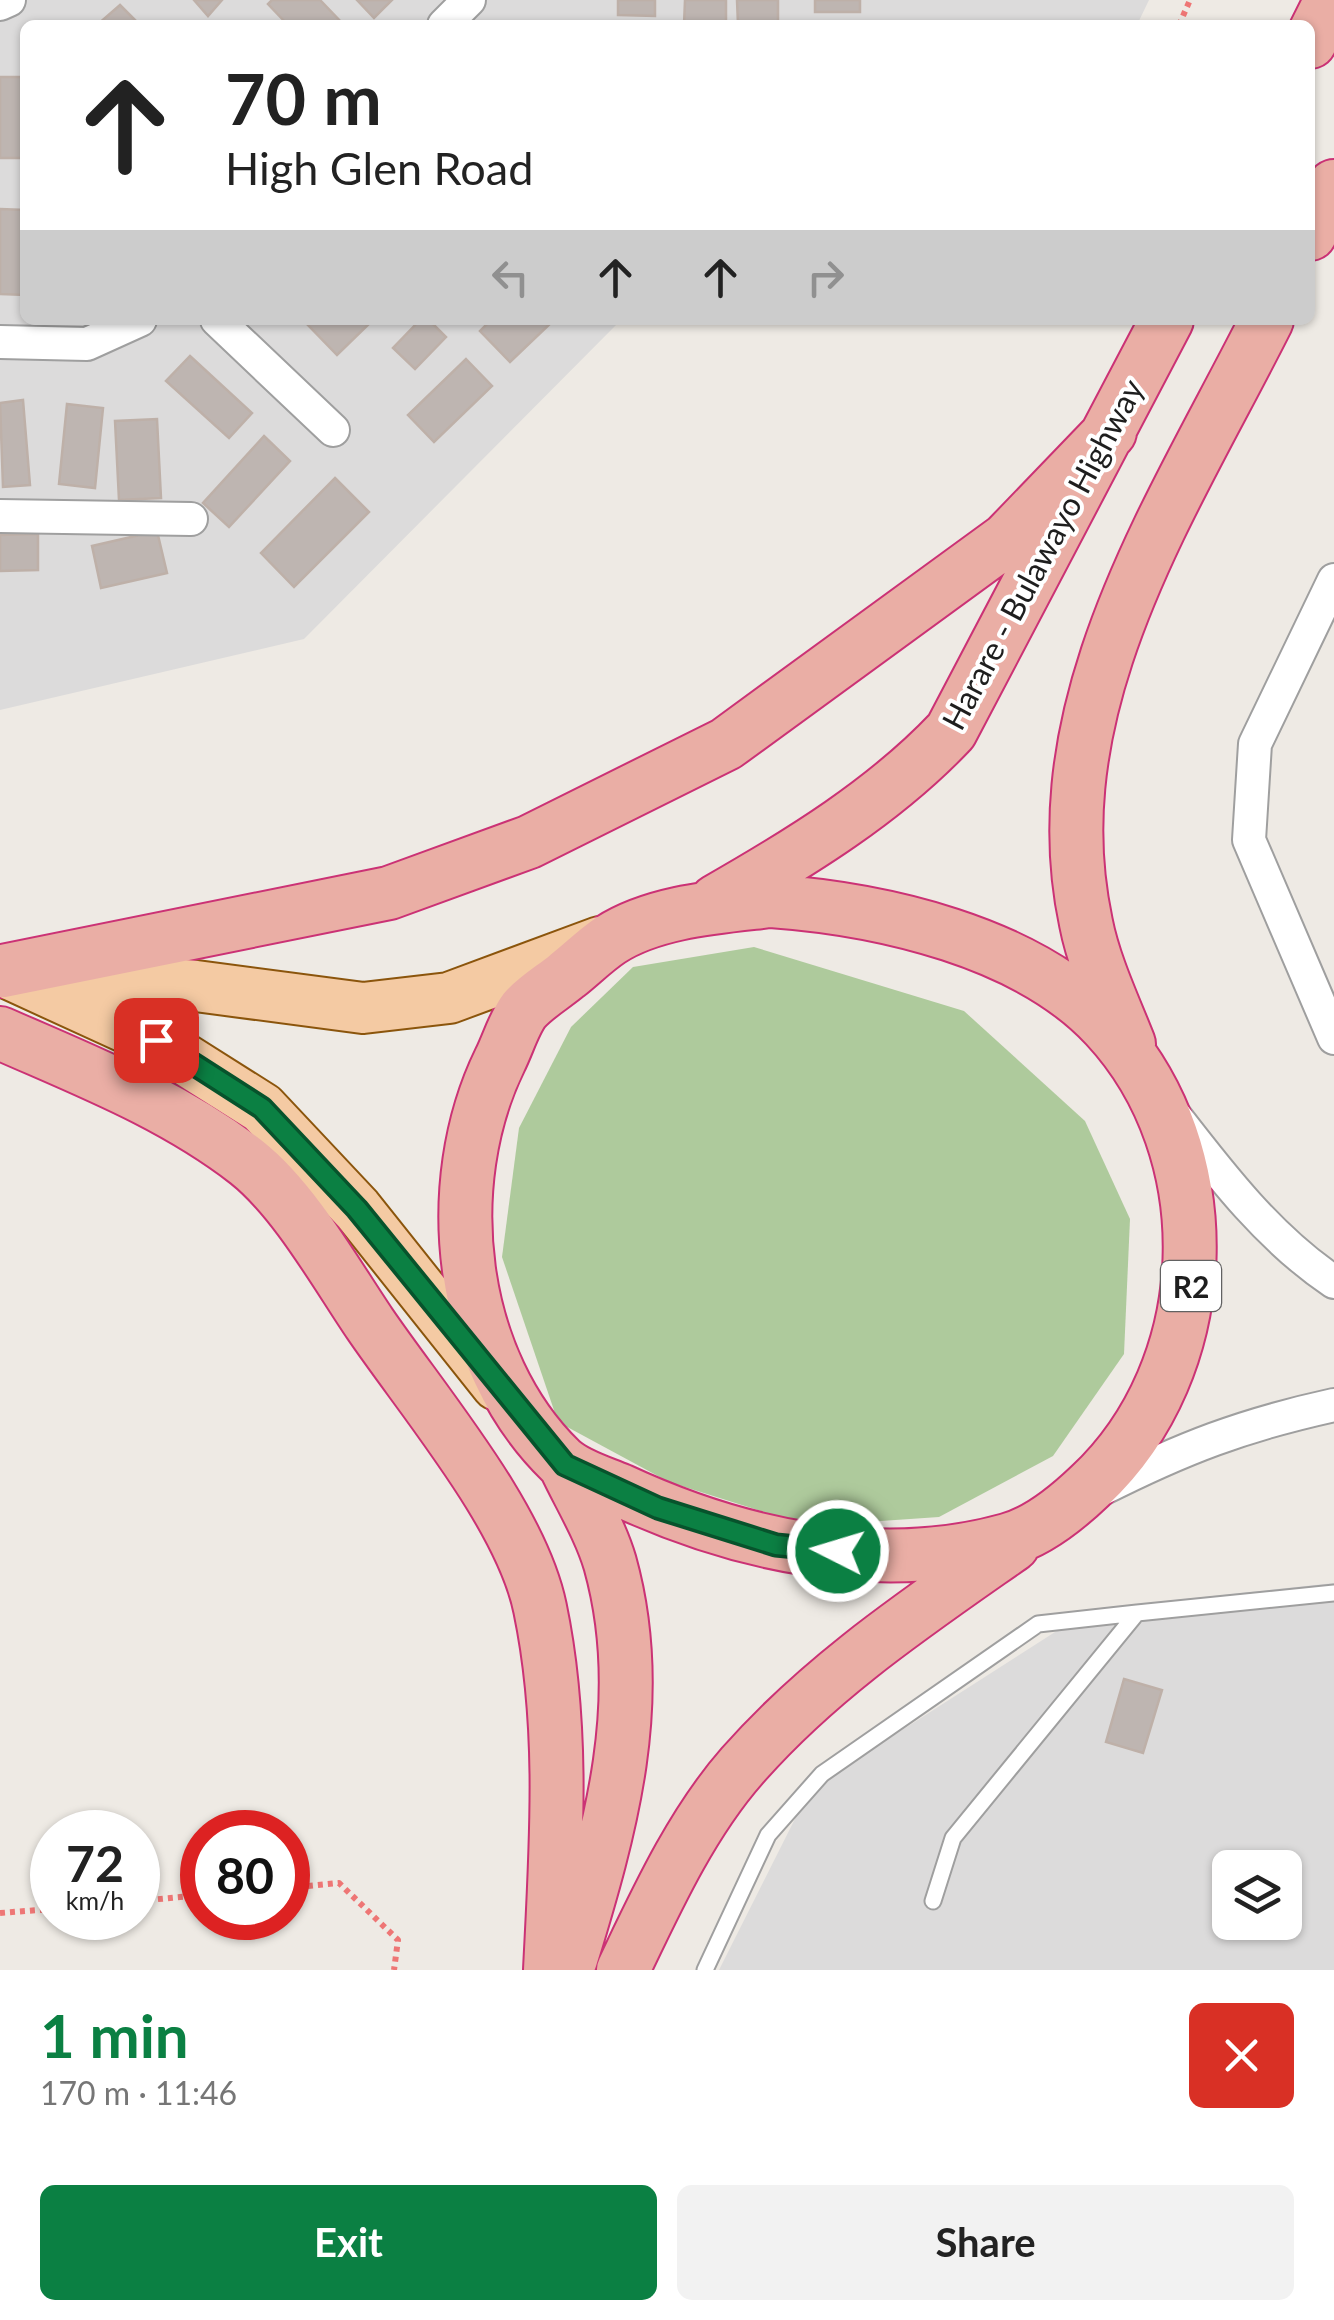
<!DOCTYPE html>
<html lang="en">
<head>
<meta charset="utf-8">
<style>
	:root { --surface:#fff; --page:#f2f2f2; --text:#222; --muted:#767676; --accent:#0b8043 }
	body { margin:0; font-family:Lato,sans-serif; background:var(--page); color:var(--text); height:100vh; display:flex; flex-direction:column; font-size:38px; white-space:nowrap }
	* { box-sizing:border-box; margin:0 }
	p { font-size:32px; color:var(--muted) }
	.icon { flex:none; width:55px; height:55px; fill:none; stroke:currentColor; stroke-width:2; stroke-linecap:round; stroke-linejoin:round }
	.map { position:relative; height:1970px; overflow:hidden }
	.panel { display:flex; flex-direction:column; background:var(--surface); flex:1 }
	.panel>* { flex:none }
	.hud { position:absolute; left:20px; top:20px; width:1295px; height:305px; border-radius:15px; box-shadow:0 2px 8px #0004; background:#fff; color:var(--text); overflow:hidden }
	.controls { position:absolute; left:1212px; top:1850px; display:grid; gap:20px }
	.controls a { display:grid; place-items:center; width:90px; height:90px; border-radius:15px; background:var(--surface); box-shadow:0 2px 8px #0004; font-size:50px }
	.speed { position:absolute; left:30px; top:1810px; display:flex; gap:20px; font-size:50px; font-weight:700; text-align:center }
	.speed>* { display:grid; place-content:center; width:130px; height:130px; border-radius:50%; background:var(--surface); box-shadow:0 2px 8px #0004; line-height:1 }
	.speed small { font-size:25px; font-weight:400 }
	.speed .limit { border:15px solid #d22; background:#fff; color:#111 }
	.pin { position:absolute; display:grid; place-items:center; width:85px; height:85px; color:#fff; margin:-42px; border-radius:20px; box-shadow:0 5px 15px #0006 }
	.me { position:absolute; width:110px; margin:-55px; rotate:275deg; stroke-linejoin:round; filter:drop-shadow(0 0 8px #0008) }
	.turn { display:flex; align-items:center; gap:35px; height:210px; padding:0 40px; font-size:45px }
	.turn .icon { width:130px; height:130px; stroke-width:2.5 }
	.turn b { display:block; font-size:70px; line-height:85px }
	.lanes { display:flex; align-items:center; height:95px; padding:0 40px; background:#0003; justify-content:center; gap:50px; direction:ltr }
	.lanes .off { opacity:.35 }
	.round { display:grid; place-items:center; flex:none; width:105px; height:105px; border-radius:15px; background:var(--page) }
	.head { display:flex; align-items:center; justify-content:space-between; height:170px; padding:0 40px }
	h1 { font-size:60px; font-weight:700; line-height:75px; color:var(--accent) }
	.button { display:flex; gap:20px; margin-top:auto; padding:20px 40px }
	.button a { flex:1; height:115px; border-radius:15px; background:var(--accent); color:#fff; font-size:40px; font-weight:700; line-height:115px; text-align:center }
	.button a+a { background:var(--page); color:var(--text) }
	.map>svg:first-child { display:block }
</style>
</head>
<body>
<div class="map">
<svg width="1334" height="1970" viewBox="0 0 1334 1970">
	<rect width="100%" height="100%" fill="#eeeae4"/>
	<path fill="#dcdbdb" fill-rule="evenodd" d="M 0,0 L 1149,0 L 1137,25 L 25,25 L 25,320 L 621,320 L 304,639 L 0,710 Z
		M 1334,1583 L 1334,1970 L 719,1970 L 810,1789 L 1091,1609 ZM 1230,1868 L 1285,1868 L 1285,1922 L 1230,1922 Z"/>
	<path fill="#aeca9c" d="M 754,947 L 964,1011 L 1085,1121 L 1130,1219 L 1124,1354 L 1053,1456 L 939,1517 L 808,1526 L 669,1482 L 558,1422 L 502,1257 L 519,1128 L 571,1027 L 633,967 Z"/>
	<path fill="#beb5b1" stroke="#beb0a8" stroke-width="2.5" d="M 194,0 L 222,0 L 208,16 Z
		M 272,0 L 320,0 L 344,25 L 288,25 L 268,4 Z
		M 357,0 L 392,0 L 374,18 Z
		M 618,0 L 655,0 L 655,16 L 618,15 Z
		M 685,0 L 726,0 L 726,25 L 684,25 Z
		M 737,0 L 778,0 L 778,25 L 738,25 Z
		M 815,0 L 860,0 L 860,12 L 815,12 Z
		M 120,5 L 140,25 L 97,25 Z
		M 0,77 L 25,77 L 25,158 L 0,158 Z
		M 0,209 L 25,210 L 25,295 L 0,294 Z
		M 309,320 L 373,320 L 337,355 L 306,323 Z
		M 420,320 L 429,320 L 446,337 L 415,369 L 393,348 Z
		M 491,320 L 554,320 L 510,362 L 480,331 Z
		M 190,356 L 252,413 L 229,438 L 166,381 Z
		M 466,359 L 492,386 L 434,442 L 408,415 Z
		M 23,400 L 30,485 L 3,487 L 0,403 Z
		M 67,404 L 103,408 L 95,488 L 59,484 Z
		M 157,419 L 161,498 L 119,500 L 115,421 Z
		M 264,436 L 290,461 L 229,527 L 203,503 Z
		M 335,478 L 369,512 L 294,587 L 261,553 Z
		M 157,531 L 167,573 L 101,588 L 92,546 Z
		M 38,534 L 38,570 L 0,571 L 0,535 Z
		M 1124,1679 L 1162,1690 L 1143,1753 L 1106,1742 Z"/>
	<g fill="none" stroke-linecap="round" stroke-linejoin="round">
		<g stroke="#9f9f9f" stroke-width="19">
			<path id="service" d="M 933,1901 L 953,1838 L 1137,1613 L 1334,1593
				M 705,1970 L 768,1835 L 822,1774 L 1038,1624 L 1137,1613"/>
		</g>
		<g stroke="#9f9f9f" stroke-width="36">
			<path id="minor" d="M 0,4 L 9,0
				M 444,25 L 469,0
				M 217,320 L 333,430
				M 0,342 L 87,344 L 140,320
				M 0,516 L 191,519
				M 1334,580 L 1255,744 L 1249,840 L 1334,1038
				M 1175,1116 C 1222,1177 1270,1239 1334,1282
				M 1100,1490 C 1183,1448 1243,1425 1334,1405"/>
		</g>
		<g stroke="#8b550c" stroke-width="54">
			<path id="primary" d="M 3,971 L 156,1041 L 262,1108 L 357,1209 L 497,1385
				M 43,974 L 196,986 L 363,1008 L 449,998 L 600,942"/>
		</g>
		<g stroke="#cb3275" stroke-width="56">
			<path id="trunk" d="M 1310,42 L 1331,0
				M 1310,234 L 1334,186
				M 716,901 C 800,853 885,801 951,731 L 1167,320
				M 771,901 C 881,909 1027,941 1106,1026 C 1224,1153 1216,1368 1090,1486 C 1067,1508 1038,1532 1007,1540 C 878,1576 738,1545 620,1490 C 601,1482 576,1475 561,1461 C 458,1361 439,1185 500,1060 C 508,1044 514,1023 524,1010 C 535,997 554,986 567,975 C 581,964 595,950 610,940 C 655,911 719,907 771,901 Z
				M 3,971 L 389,893 L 529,842 L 726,744 L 1007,539 L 1110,432
				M 0,1033 C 86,1071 172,1104 247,1162 C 295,1200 336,1274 370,1324 C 424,1403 521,1516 540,1608 C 565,1727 556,1849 550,1970
				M 1129,1044 C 1114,1006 1094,964 1086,923 C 1039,704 1173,507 1267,320
				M 565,1465 C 580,1497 600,1529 610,1563 C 648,1699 611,1828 571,1959
				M 623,1970 C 656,1901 691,1824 742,1766 C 820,1677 916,1613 1013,1545"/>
		</g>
		<path stroke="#ee7675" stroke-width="6" stroke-dasharray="5 5" stroke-linecap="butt" d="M 1179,25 L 1190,0
			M 288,1888 L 339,1883 L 398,1940 L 394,1970
			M 138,1901 L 202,1895
			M 0,1913 L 52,1909"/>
		<use href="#service" stroke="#fff" stroke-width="15"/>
		<use href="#minor" stroke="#fff" stroke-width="32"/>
		<use href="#primary" stroke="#f4caa3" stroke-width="50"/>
		<use href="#trunk" stroke="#eaaea5" stroke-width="52"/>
	</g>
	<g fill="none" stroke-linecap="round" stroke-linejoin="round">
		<g stroke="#07532c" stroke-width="25">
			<path id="route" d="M 156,1040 L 262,1108 L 357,1209 L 565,1465 L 658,1508 L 776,1545 L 838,1551"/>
		</g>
		<use href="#route" stroke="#0b8043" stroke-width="18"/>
	</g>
	<g text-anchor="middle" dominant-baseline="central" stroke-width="8" stroke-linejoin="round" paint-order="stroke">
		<rect fill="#fff" stroke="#626262" stroke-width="2.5" x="1161" y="1261" width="60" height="50" rx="8"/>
		<g font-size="30" font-weight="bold" fill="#1e1e1e">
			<text x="1191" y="1286">R2</text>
		</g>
		<g font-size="32" fill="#1e1e1e" stroke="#fff">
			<text transform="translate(1042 554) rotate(-62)">Harare - Bulawayo Highway</text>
		</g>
	</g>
</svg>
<div class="controls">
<a><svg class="icon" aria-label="layers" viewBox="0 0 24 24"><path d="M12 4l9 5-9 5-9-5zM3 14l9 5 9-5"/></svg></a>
</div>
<div class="speed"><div>72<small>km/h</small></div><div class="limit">80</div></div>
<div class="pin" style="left:156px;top:1040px;background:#d93025"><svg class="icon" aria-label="arrive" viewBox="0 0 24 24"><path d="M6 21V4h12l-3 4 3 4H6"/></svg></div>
<svg class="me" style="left:838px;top:1551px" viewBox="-20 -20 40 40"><circle r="17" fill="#0b8043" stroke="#fff" stroke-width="3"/><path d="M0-11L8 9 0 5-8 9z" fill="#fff"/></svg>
<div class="hud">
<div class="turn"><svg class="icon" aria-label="ahead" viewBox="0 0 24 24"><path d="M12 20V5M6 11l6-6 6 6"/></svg><div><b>70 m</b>High Glen Road</div></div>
<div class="lanes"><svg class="icon off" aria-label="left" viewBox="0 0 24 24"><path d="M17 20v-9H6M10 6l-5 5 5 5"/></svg><svg class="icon" aria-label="ahead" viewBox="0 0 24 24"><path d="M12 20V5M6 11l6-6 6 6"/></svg><svg class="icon" aria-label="ahead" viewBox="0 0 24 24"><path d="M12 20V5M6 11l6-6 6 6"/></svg><svg class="icon off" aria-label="right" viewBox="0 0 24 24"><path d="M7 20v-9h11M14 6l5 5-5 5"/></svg></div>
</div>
</div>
<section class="panel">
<div class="head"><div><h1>1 min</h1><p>170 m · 11:46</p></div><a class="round" style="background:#d93025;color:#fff"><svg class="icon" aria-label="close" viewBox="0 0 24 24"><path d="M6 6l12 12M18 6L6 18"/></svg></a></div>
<div class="button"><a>Exit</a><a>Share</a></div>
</section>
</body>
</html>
